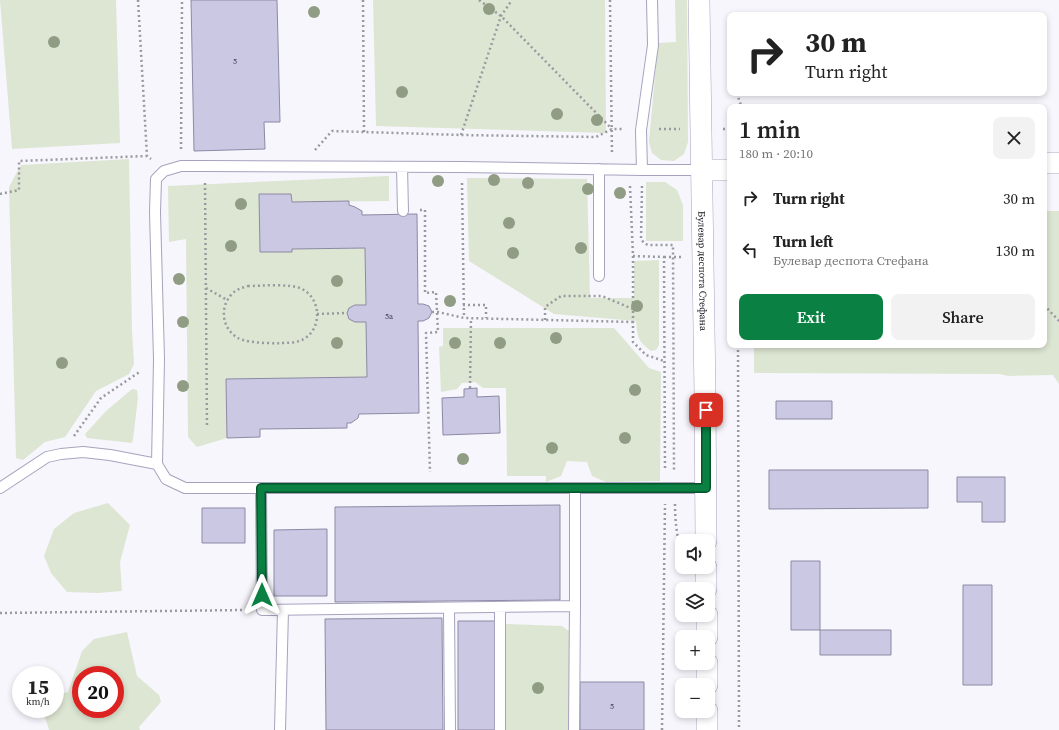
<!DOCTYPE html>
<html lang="en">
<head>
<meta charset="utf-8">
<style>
	:root { --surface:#fff; --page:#f2f2f2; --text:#222; --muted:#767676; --accent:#0b8043 }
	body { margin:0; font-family:"Source Serif 4",serif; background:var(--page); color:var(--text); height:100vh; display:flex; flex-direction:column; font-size:15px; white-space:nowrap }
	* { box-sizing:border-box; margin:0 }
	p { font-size:13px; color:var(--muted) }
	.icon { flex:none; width:22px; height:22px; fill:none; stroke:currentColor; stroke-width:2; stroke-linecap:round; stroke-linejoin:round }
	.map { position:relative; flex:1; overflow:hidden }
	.panel { position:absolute; left:727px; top:104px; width:320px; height:244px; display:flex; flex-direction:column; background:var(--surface); border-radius:8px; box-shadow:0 2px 6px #0003 }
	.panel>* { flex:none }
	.hud { position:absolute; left:727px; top:12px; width:320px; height:84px; border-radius:8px; box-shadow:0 2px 6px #0003; background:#fff; color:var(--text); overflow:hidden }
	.controls { position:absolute; left:675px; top:534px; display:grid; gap:8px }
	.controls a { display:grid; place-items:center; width:40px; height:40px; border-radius:8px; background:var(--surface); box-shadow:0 2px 6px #0003; font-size:20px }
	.speed { position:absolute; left:12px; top:666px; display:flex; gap:8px; font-size:20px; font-weight:700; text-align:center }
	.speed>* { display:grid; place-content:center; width:52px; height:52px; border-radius:50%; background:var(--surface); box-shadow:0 2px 6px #0003; line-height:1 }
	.speed small { font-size:10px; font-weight:400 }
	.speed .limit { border:6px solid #d22; background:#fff; color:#111 }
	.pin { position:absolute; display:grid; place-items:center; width:34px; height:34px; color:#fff; margin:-17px; border-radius:8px; box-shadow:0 2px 6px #0006 }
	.me { position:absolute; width:44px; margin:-22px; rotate:0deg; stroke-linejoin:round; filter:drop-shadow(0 0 3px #0008) }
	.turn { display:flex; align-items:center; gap:14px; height:84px; padding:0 12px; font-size:18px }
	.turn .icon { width:52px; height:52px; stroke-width:2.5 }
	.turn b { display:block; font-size:28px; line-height:34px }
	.round { display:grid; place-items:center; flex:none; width:42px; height:42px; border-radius:8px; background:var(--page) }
	.overview { display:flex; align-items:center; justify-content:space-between; height:68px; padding:0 12px }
	h1 { font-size:24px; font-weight:600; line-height:30px }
	.cta { display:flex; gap:8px; margin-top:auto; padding:8px 12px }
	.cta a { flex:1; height:46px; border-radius:8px; background:var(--accent); color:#fff; font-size:16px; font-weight:600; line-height:46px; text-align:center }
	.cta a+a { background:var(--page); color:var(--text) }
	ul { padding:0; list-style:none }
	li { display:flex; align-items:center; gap:12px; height:52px; padding:0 12px }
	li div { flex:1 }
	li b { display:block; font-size:15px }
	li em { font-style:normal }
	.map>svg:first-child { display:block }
</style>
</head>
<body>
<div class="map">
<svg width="1059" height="730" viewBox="0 0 1059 730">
	<rect width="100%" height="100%" fill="#f6f6fc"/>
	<path fill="#dde6d2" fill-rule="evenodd" d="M 0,0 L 116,0 L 120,143 L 12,149 Z
		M 373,0 L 605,0 L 606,133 L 376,126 Z
		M 675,0 L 687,0 L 688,142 L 684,154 L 674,161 L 661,160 L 652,153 L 649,142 L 658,43 L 676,42 Z
		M 129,159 L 132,331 L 134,364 L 129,374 L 96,391 L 65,437 L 45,442 L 23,460 L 16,458 L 9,187 L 21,165 Z
		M 389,176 L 389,201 L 292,202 L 291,194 L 259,194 L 260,252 L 292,252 L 292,249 L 365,248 L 367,377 L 226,379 L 227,438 L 197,447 L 188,437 L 186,239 L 169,242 L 168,186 Z
		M 467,178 L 587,179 L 590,298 L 634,298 L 634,261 L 659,260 L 659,345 L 656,350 L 651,351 C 637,340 638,338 636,321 L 554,314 L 469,261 Z
		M 646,182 L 665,182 L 677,190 L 683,205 L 683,241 L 646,241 Z
		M 1044,211 L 1059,211 L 1059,384 L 1053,375 L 1008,376 L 1000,374 L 754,373 L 754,345 L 1044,345 Z
		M 443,328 L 614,328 L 649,368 L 661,372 L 660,481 L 606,482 L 592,476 L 587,462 L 567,461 L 561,476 L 546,482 L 546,476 L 507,476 L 506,388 L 483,388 L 475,382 L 462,383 L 457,389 L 441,392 L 439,347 L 443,346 Z
		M 132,389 L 137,390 L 138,398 L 133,439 L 132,443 L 87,438 L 85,434 L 106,411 Z
		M 108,503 L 130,525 L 120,562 L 122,591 L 98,593 L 67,592 L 51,573 L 44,556 L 54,529 L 74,513 Z
		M 506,624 L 562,626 L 570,632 L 570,730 L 506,730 Z
		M 127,632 L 137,676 L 159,695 L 161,702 L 139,727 L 140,730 L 49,730 L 44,714 L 45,709 L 55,709 L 55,695 L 68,692 L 82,651 L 94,639 ZM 81,675 L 115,675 L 115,709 L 81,709 Z"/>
	<path fill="#cbc8e4" stroke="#8c89a4" d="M 191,0 L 277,0 L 280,122 L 264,122 L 265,149 L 194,151 Z
		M 259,194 L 291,194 L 292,202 L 349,201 L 349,205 L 355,207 L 362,211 L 362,215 L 417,214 L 418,304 L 423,304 L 429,306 L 432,312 L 429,318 L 423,321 L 418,321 L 419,413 L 359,414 L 358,418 L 351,423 L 347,423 L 347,428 L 260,429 L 260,437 L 227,438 L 226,379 L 367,377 L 366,322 L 355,322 L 349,319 L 347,313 L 349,308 L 355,305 L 366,305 L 365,248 L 292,249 L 292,252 L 260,252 Z
		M 477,388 L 477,397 L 499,396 L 500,433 L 443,435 L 442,398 L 464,397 L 464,389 Z
		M 776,401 L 832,401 L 832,419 L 776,419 Z
		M 769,470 L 928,470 L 928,508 L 769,509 Z
		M 957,477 L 1005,477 L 1005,522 L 982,522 L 982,502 L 957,502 Z
		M 560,505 L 560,600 L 335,602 L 335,507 Z
		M 202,508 L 245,508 L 245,543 L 202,543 Z
		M 327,529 L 327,596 L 274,596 L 274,530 Z
		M 791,561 L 820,561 L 820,630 L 791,630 Z
		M 963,585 L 992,585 L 992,685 L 963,685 Z
		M 442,618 L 443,730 L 326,730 L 325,619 Z
		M 458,621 L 495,621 L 496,730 L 458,730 Z
		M 820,630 L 891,630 L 891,655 L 820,655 Z
		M 580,682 L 644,682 L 644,730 L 580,730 Z"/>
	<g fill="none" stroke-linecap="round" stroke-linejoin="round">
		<g stroke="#a6a3be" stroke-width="12">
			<path id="lane" d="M 402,167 L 403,211
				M 599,169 L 599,276
				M 642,170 L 641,130 L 653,45 L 652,0
				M 702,170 L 642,170 L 462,167 L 205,166 L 181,166 L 164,171 L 156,179 L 155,212 L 159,359 L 157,464 L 166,479 L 185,488 L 706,488
				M 0,488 L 47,457 L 61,454 L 83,452 L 110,455 L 157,464
				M 261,488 L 262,610 L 575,606 L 574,730
				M 575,606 L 575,488
				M 500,607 L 500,730
				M 449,608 L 450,730
				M 280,730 L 283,610"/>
		</g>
		<g stroke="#a6a3be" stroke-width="22">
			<g id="street">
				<path id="s1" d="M 699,0 L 705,394 L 706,541"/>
				<path d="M 1044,163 L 1059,163"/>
				<path d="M 702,170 L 730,170"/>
				<path d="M 706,567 L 706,589"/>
				<path d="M 707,615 L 707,637"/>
				<path d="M 707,663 L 707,685"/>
				<path d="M 707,711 L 707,730"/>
			</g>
		</g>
		<path stroke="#9999a0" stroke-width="2.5" stroke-dasharray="2 3" stroke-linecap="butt" d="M 138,0 L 147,156 L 151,159
			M 363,0 L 364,132
			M 479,0 L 501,16 L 612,129
			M 610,0 L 612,154
			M 737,93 L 740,103 L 745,107
			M 659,129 L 680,129
			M 723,129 L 730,129
			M 461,135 L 501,16 L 512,0
			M 181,149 L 182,0
			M 315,150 L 332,131 L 461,135 L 596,137 L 612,129 L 624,129
			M 205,183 L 207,428
			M 462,183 L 464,318
			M 630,186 L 633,256 L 664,257 L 665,471
			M 642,186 L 641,239 L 644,243 L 648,245 L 673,245 L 674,471
			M 0,194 L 19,190 L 19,161 L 147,156
			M 420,210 L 425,210 L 425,293 L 436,292 L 438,332 L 426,333 L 430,472
			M 633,256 L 633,342 L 646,355 L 664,361
			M 729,256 L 730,245
			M 664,257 L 681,257
			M 248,286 C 261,286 291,283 302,289 C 325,301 321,338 295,342 C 283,344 248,344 238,338 C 222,329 219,307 232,294 C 236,289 242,288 248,286 Z
			M 206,288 L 227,300
			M 463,305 L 486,305 L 486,318
			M 1044,305 L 1059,321
			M 432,312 L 438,312 L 464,318 L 633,322
			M 317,314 L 347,313
			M 545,320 L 545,307 L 561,296 L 602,296 L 633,309
			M 738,345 L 739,730
			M 470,388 L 471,318
			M 74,436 L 101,398 L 141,371
			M 675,504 C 675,522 677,538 682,555
			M 0,613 L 245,610
			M 662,730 L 665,504"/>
		<use href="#lane" stroke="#fff" stroke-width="10"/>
		<use href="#street" stroke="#fff" stroke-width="21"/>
	</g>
	<g fill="#919c84">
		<circle cx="489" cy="9" r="6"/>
		<circle cx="314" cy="12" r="6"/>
		<circle cx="54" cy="42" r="6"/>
		<circle cx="402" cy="92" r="6"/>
		<circle cx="557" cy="114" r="6"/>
		<circle cx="597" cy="120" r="6"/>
		<circle cx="494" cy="180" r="6"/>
		<circle cx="438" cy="181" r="6"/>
		<circle cx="528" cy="183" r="6"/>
		<circle cx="588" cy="189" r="6"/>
		<circle cx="620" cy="193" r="6"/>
		<circle cx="241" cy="204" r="6"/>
		<circle cx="509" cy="223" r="6"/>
		<circle cx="231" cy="246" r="6"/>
		<circle cx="581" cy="248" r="6"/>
		<circle cx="513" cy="253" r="6"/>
		<circle cx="179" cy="279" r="6"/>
		<circle cx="337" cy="281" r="6"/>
		<circle cx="450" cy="301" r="6"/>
		<circle cx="637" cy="306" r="6"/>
		<circle cx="183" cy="322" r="6"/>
		<circle cx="556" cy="338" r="6"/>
		<circle cx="337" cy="343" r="6"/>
		<circle cx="455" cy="343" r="6"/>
		<circle cx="500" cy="343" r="6"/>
		<circle cx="62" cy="363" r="6"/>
		<circle cx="183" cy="386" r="6"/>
		<circle cx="635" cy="390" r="6"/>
		<circle cx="625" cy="438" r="6"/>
		<circle cx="552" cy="448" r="6"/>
		<circle cx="463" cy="459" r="6"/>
		<circle cx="538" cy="688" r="6"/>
	</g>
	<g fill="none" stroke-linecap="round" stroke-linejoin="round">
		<g stroke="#07532c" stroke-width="10">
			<path id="route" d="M 262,595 L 261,488 L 706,488 L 706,410"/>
		</g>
		<use href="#route" stroke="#0b8043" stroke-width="7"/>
	</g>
	<g text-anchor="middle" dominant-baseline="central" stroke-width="4" stroke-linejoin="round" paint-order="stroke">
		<g font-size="8" fill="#3f3d4b">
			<text x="235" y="61">5</text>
			<text x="389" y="316">5a</text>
			<text x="612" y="706">5</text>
		</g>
		<g font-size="10" fill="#100f18" stroke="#fff">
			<text stroke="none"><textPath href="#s1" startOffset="271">Булевар деспота Стефана</textPath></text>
		</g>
	</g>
</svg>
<div class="controls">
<a><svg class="icon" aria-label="sound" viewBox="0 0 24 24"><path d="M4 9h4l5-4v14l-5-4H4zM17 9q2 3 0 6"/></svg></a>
<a><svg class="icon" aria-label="layers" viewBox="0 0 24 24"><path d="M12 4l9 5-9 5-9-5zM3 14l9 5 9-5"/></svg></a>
<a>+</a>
<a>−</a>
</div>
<div class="speed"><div>15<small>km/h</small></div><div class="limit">20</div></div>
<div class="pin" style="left:706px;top:410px;background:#d93025"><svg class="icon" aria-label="arrive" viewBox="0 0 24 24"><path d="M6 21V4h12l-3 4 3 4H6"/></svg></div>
<svg class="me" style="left:262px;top:595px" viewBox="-20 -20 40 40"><path d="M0-17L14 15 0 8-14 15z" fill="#0b8043" stroke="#fff" stroke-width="4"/></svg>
<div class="hud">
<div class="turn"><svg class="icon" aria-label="right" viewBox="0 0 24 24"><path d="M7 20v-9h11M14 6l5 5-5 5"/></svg><div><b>30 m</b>Turn right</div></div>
</div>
<section class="panel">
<div class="overview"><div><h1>1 min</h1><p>180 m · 20:10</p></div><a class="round"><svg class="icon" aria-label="close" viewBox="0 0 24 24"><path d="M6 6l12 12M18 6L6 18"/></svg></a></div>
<ul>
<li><svg class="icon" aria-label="right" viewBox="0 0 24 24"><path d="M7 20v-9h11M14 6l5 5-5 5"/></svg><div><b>Turn right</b></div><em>30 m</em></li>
<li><svg class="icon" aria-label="left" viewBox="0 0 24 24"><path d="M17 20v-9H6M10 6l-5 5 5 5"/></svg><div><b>Turn left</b><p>Булевар деспота Стефана</p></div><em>130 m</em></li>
</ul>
<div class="cta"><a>Exit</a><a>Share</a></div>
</section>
</div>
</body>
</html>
